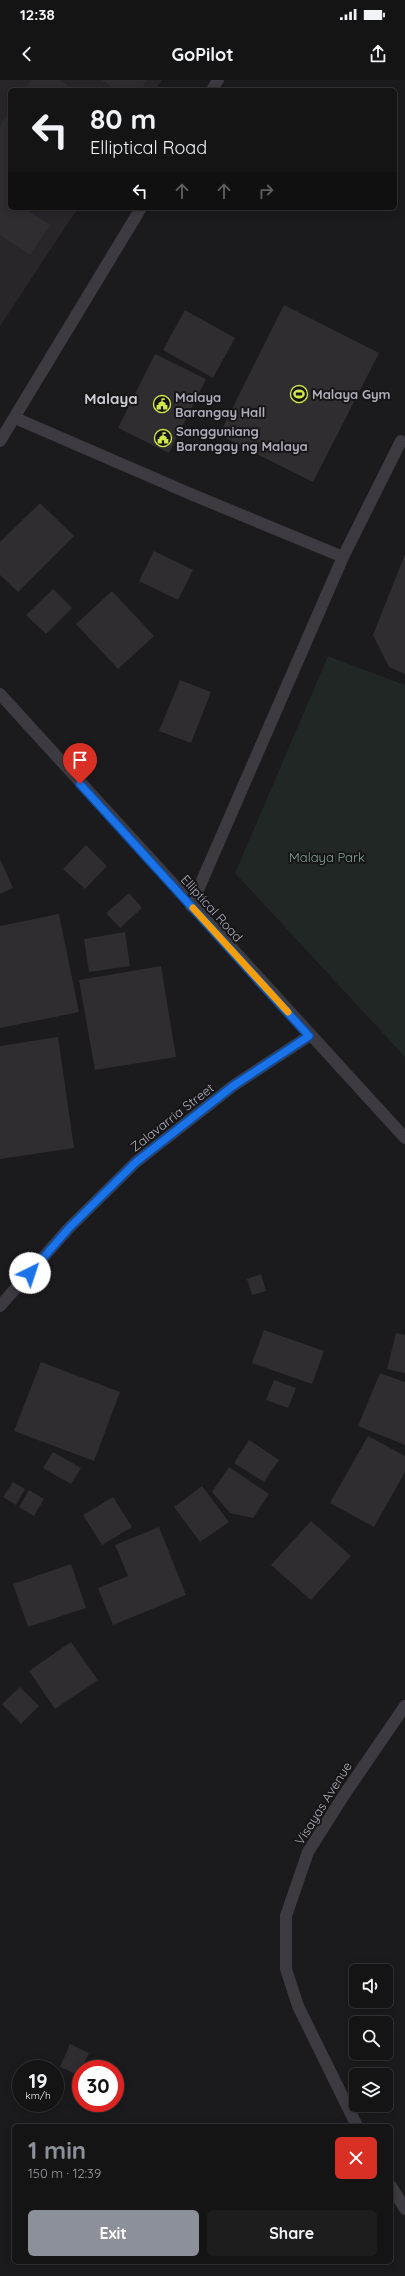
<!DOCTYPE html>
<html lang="en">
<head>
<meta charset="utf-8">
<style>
	:root { --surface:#141415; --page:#1d1d1e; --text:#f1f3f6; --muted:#9d9ea0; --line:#333334; --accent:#8c9099 }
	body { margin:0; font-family:Quicksand,sans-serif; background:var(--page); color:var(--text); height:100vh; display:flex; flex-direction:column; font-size:15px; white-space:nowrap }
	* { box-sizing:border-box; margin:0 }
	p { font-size:13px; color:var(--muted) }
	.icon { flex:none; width:22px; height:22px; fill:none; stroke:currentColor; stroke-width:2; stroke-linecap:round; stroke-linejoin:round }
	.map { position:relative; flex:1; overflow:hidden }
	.drawer { position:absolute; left:12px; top:2044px; width:381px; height:140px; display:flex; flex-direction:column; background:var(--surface); border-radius:6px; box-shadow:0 2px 10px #0003,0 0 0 1px var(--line) }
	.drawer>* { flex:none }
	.top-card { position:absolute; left:8px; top:8px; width:389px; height:122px; border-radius:6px; box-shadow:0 2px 10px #0003,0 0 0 1px var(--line); background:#141415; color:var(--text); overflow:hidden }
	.tools { position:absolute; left:349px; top:1884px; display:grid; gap:8px }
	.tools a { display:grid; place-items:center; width:44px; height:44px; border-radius:6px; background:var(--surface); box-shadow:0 2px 10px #0003,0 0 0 1px var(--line); font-size:20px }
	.speed { position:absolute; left:12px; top:1980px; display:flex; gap:8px; font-size:20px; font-weight:700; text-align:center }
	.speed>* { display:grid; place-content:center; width:52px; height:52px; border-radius:50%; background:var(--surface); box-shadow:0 2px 10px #0003,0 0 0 1px var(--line); line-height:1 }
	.speed small { font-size:10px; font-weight:400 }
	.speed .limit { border:6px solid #d22; background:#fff; color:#111 }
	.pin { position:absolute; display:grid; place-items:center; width:34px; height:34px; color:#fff; margin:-41px -17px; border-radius:50% 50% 50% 0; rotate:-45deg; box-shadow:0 0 4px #0007 }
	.pin .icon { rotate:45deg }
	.me { position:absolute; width:44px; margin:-22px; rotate:41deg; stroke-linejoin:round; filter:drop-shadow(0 0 3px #0008) }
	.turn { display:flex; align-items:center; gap:14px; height:84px; padding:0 16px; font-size:18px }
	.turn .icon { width:52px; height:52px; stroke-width:2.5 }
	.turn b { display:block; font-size:28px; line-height:34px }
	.lanes { display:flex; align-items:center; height:38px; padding:0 16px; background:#0003; justify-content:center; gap:20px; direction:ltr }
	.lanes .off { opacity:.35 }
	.round { display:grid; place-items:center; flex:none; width:42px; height:42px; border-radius:6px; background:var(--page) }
	.overview { display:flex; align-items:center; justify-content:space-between; height:68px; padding:0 16px }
	h1 { font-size:24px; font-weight:700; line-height:30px; color:var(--accent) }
	.cta { display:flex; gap:8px; margin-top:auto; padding:8px 16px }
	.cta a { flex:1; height:46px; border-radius:6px; background:var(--accent); color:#fff; font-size:16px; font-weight:700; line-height:46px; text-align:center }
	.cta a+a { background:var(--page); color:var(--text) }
	.status { display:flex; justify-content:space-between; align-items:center; height:28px; padding:0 20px; background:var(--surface); direction:ltr }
	.status svg { height:11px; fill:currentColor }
	header { display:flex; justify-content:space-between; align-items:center; height:52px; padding:0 16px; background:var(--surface); font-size:18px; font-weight:700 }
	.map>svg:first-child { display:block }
</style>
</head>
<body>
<div class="status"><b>12:38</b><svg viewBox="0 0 49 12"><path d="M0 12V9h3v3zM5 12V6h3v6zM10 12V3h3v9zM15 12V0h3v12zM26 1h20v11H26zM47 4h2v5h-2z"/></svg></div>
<header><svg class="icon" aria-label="back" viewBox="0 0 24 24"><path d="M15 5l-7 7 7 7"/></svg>GoPilot<svg class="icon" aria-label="share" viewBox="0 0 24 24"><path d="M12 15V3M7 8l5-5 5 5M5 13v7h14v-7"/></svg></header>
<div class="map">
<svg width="405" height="2196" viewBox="0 0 405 2196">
	<rect width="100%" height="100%" fill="#1b1a1c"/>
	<path fill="#282629" d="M 0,0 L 162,0 L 155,10 L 10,10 L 10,128 L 78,128 L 0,246 Z"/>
	<path fill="#202725" d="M 328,576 L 405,605 L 405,977 L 235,793 Z"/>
	<path fill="#2f2d30" d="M 31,0 L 59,0 L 74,10 L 24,10 Z
		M 101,0 L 147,0 L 141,10 L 117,10 Z
		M 10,31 L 10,128 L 24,128 L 50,145 L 30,175 L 0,155 L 0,46 Z
		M 284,225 L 379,273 L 313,402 L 219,355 Z
		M 185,230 L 235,258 L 213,298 L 163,270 Z
		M 155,274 L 206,299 L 169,373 L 118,348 Z
		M 40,423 L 74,456 L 18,512 L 0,495 L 0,462 Z
		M 154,471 L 193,490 L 178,520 L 139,501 Z
		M 405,474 L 405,594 L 389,587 L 373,555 Z
		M 53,509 L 72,528 L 46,554 L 26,535 Z
		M 112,511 L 154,556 L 118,589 L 76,544 Z
		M 180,600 L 211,612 L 191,663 L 159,651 Z
		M 86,765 L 107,786 L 85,809 L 63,789 Z
		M 0,779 L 13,808 L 0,814 Z
		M 129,813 L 142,828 L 120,848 L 106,833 Z
		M 59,834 L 79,932 L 0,948 L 0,846 Z
		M 125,852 L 130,886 L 89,892 L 84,859 Z
		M 161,886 L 176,977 L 95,990 L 79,900 Z
		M 58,957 L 74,1068 L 0,1079 L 0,966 Z
		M 261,1194 L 266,1211 L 252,1215 L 247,1199 Z
		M 264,1250 L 324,1271 L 312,1304 L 252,1283 Z
		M 396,1253 L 405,1255 L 405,1293 L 387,1289 Z
		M 41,1282 L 120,1312 L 94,1381 L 14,1351 Z
		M 380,1293 L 405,1302 L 405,1365 L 358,1346 Z
		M 274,1300 L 296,1308 L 288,1328 L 266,1320 Z
		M 368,1356 L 405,1376 L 405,1392 L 374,1447 L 330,1423 Z
		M 249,1360 L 279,1380 L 264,1402 L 234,1383 Z
		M 53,1372 L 81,1388 L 71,1404 L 43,1388 Z
		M 229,1387 L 269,1414 L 253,1438 L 230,1433 L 212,1412 Z
		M 13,1402 L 25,1409 L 16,1425 L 3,1417 Z
		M 202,1406 L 229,1442 L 200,1462 L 174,1427 Z
		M 29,1410 L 44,1419 L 34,1436 L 19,1427 Z
		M 113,1417 L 132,1447 L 102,1465 L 83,1435 Z
		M 311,1441 L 351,1476 L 311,1520 L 271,1485 Z
		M 159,1447 L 186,1515 L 113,1545 L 98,1508 L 128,1496 L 115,1465 Z
		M 71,1484 L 86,1528 L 28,1547 L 13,1504 Z
		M 71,1562 L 98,1600 L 55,1629 L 29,1591 Z
		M 20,1607 L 39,1626 L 21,1644 L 2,1624 Z
		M 70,1964 L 89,1973 L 78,1995 L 60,1987 Z"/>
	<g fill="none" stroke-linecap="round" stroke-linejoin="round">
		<path stroke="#3d3b41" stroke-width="12" d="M 212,10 L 218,0
			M 15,338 L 193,415 L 343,477
			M 0,361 L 141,128
			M 0,614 L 405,1058
			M 191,826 L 343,477 L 401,361
			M 0,1226 L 69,1148 L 136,1082 L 233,1006 L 309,956
			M 357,2046 L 298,1926 L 286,1889 L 286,1836 L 308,1772 L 344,1715 L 405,1626
			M 391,2106 L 405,2129"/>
	</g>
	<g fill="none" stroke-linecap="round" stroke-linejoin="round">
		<g stroke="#114b97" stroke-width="10">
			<path id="route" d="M 30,1193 L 69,1148 L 136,1082 L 233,1006 L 309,956 L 80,704"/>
		</g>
		<use href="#route" stroke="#1a73e8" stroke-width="7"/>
		<path stroke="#f59e0b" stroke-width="7" d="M 193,828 L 288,932"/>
	</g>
	<defs>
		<g id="stadium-ring" transform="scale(0.9)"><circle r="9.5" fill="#161517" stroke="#d2e846" stroke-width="1.5"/><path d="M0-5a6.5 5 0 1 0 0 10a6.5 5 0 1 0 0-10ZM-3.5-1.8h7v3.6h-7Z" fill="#d2e846"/></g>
		<g id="civic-ring" transform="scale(0.9)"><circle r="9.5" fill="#161517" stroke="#d2e846" stroke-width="1.5"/><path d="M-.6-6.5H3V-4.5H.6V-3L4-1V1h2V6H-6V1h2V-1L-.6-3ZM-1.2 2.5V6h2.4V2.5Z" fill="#d2e846"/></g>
	</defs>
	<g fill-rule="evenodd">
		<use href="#stadium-ring" x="299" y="314"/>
		<use href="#civic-ring" x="162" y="324"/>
		<use href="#civic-ring" x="163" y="358"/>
	</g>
	<g text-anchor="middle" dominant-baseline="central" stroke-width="4" stroke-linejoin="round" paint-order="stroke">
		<g font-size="13" font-weight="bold" fill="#b0adbb" stroke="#161517" text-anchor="start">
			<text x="312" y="314">Malaya Gym</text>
			<text x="175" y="317">Malaya<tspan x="175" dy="15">Barangay Hall</tspan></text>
			<text x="176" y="351">Sangguniang<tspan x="176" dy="15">Barangay ng Malaya</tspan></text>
		</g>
		<g font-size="13" fill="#86a596" stroke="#161517">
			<text x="327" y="777">Malaya Park</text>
		</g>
		<g font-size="13" fill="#b0adbb" stroke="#161517">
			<text transform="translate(212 828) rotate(48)">Elliptical Road</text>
			<text transform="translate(172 1037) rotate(-38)">Zalavarria Street</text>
			<text transform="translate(323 1723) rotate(-58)">Visayas Avenue</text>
		</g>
		<g font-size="15" font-weight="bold" fill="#d0ced7" stroke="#161517">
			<text x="111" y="318">Malaya</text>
		</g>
	</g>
</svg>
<div class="tools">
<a><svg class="icon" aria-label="sound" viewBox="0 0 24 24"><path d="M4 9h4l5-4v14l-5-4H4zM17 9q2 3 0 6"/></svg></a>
<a><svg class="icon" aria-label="search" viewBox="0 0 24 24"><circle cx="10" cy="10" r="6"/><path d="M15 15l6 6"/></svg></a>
<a><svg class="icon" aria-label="layers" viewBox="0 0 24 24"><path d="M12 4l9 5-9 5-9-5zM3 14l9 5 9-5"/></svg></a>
</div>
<div class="speed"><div>19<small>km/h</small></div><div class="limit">30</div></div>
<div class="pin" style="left:80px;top:704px;background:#d93025"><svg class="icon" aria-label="arrive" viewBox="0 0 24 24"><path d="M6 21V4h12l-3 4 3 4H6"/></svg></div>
<svg class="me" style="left:30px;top:1193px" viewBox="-20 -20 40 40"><circle r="19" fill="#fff"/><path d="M0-13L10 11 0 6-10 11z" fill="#1a73e8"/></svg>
<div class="top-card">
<div class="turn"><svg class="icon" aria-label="left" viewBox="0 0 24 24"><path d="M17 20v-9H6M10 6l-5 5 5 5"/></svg><div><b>80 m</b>Elliptical Road</div></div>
<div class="lanes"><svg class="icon" aria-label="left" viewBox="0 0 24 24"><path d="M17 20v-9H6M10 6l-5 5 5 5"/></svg><svg class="icon off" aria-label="ahead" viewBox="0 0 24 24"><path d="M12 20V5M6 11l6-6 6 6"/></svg><svg class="icon off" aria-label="ahead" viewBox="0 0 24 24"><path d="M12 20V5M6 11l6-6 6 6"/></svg><svg class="icon off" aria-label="right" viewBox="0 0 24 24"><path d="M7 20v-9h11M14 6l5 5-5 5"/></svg></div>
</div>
<section class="drawer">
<div class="overview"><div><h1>1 min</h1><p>150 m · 12:39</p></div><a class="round" style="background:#d93025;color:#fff"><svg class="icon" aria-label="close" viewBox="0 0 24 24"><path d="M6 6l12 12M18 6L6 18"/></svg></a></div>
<div class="cta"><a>Exit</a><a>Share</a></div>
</section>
</div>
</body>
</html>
